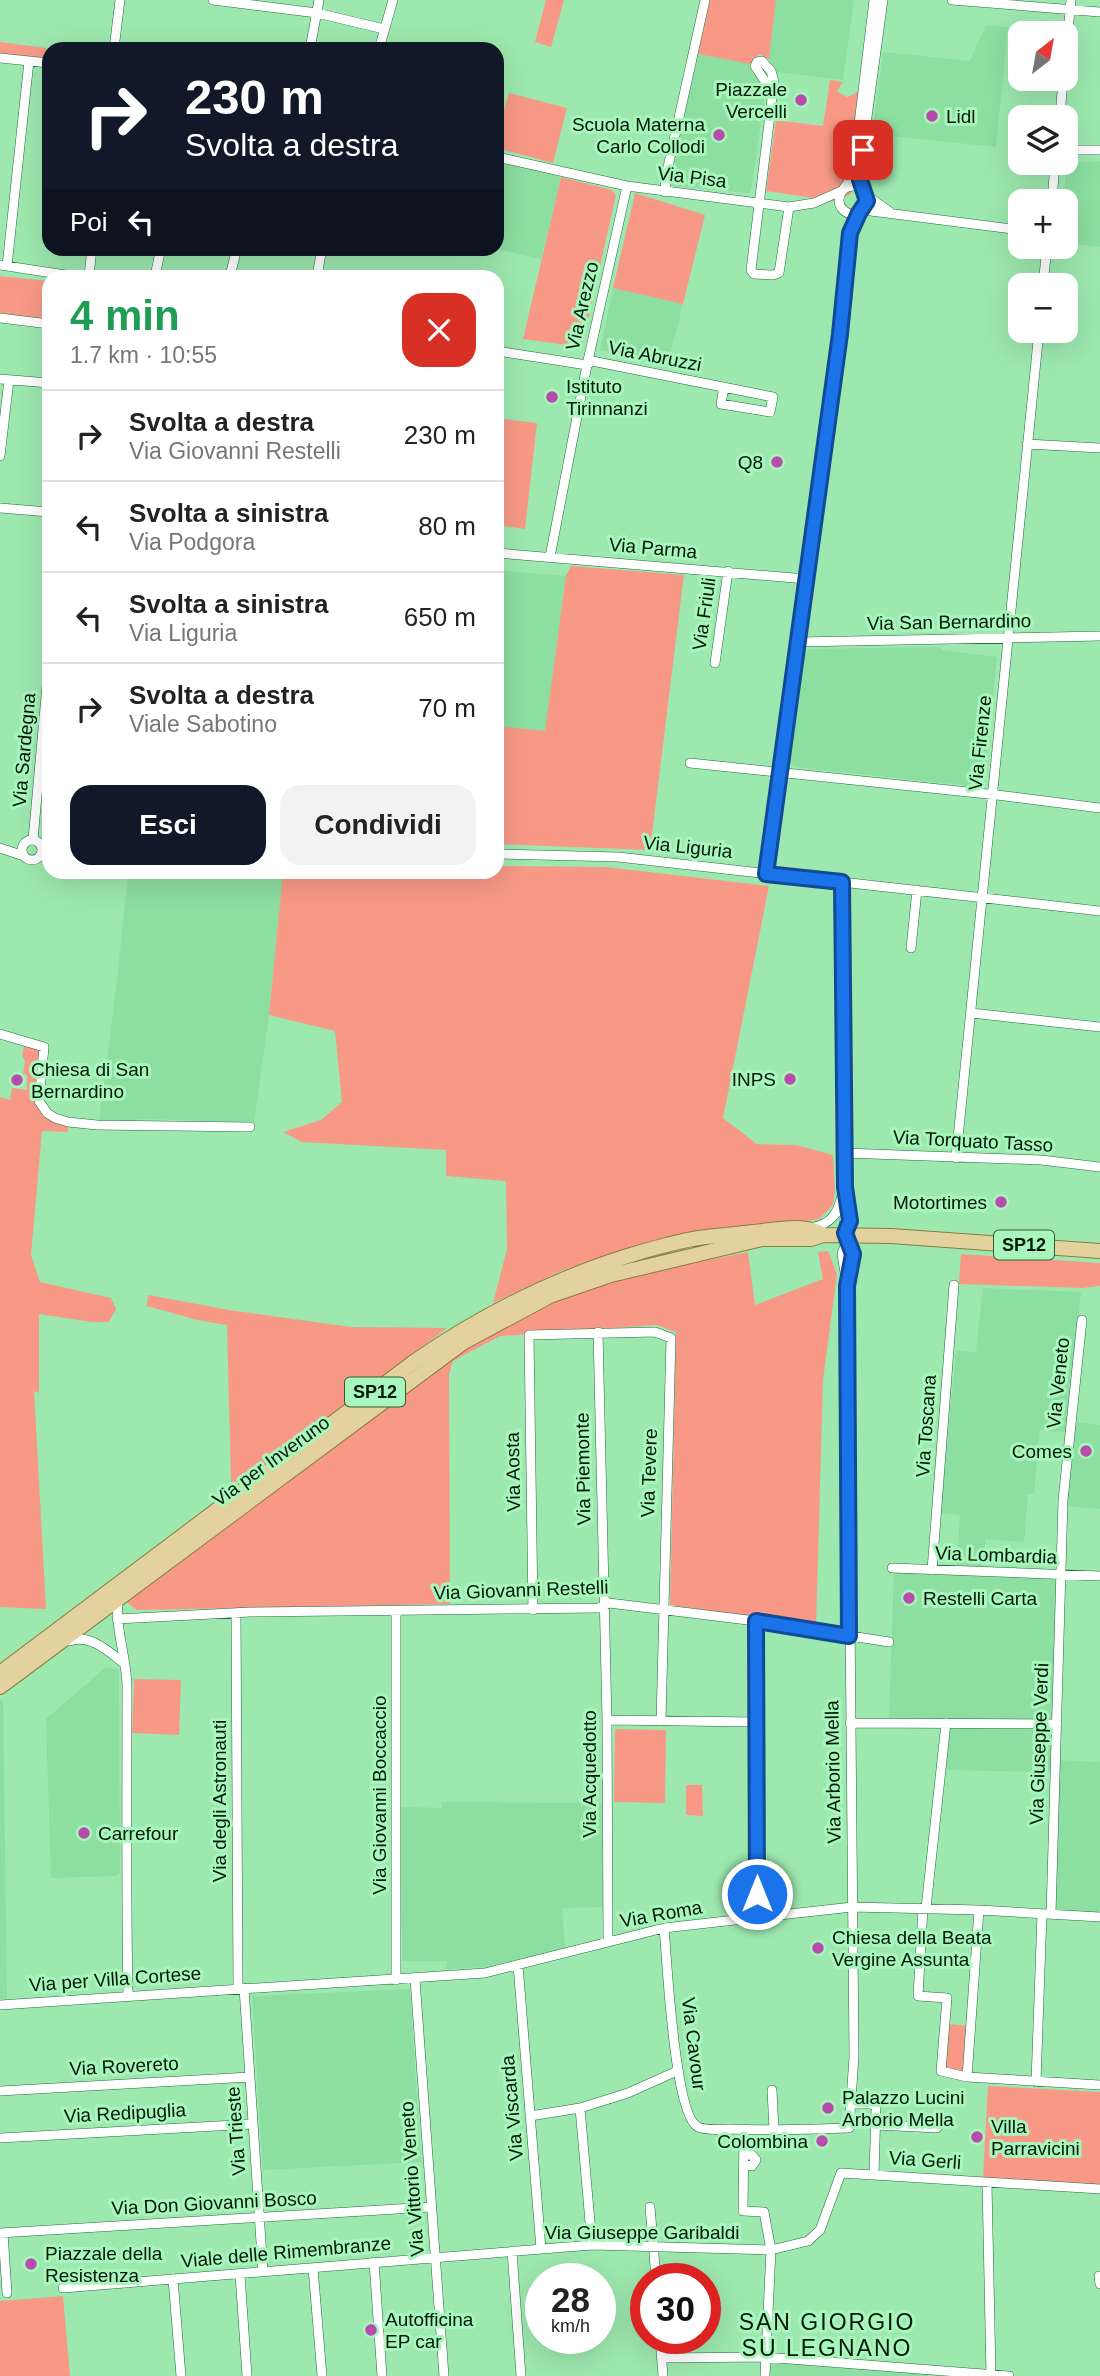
<!DOCTYPE html>
<html lang="it">
<head>
<meta charset="utf-8">
<style>
	:root { --surface:#fff; --page:#f2f2f2; --text:#222; --muted:#767676; --line:#e0e0e0; --accent:#111827 }
	body { margin:0; font-family:Arial,sans-serif; background:var(--page); color:var(--text); height:100vh; display:flex; flex-direction:column; font-size:26px; white-space:nowrap }
	* { box-sizing:border-box; margin:0 }
	p { font-size:23px; color:var(--muted) }
	.icon { flex:none; width:38px; height:38px; fill:none; stroke:currentColor; stroke-width:2; stroke-linecap:round; stroke-linejoin:round }
	.map { position:relative; flex:1; overflow:hidden }
	.details { position:absolute; left:42px; top:270px; width:462px; height:609px; display:flex; flex-direction:column; background:var(--surface); border-radius:21px; box-shadow:0 7px 28px #0002 }
	.details>* { flex:none }
	.hud { position:absolute; left:42px; top:42px; width:462px; height:214px; border-radius:21px; box-shadow:0 7px 28px #0002; background:#111827; color:#fff; overflow:hidden }
	.needle { width:46px; rotate:31deg }
	.controls { position:absolute; left:1008px; top:21px; display:grid; gap:14px }
	.controls a { display:grid; place-items:center; width:70px; height:70px; border-radius:14px; background:var(--surface); box-shadow:0 7px 28px #0002; font-size:35px }
	.speed { position:absolute; left:525px; top:2263px; display:flex; gap:14px; font-size:35px; font-weight:700; text-align:center }
	.speed>* { display:grid; place-content:center; width:91px; height:91px; border-radius:50%; background:var(--surface); box-shadow:0 7px 28px #0002; line-height:1 }
	.speed small { font-size:18px; font-weight:400 }
	.speed .limit { border:10px solid #d22; background:#fff; color:#111 }
	.pin { position:absolute; display:grid; place-items:center; width:60px; height:60px; color:#fff; margin:-30px; border-radius:14px; box-shadow:0 4px 10px #0006 }
	.me { position:absolute; width:77px; margin:-38px; rotate:0deg; stroke-linejoin:round; filter:drop-shadow(0 0 5px #0008) }
	.turn { display:flex; align-items:center; gap:24px; height:147px; padding:0 28px; font-size:32px }
	.turn .icon { width:91px; height:91px; stroke-width:2.5 }
	.turn b { display:block; font-size:49px; line-height:60px }
	.then { display:flex; align-items:center; height:66px; padding:0 28px; background:#0003; gap:14px; font-size:26px }
	.round { display:grid; place-items:center; flex:none; width:74px; height:74px; border-radius:21px; background:var(--page) }
	.summary { display:flex; align-items:center; justify-content:space-between; height:119px; padding:0 28px }
	h1 { font-size:42px; font-weight:800; line-height:52px; color:#1e9e55 }
	.primary-button { display:flex; gap:14px; margin-top:auto; padding:14px 28px }
	.primary-button a { flex:1; height:80px; border-radius:21px; background:var(--accent); color:#fff; font-size:28px; font-weight:800; line-height:80px; text-align:center }
	.primary-button a+a { background:var(--page); color:var(--text) }
	ul { padding:0; list-style:none }
	li { display:flex; align-items:center; gap:21px; height:91px; padding:0 28px; border-top:2px solid var(--line) }
	li div { flex:1 }
	li b { display:block; font-size:26px }
	li em { font-style:normal }
	.map>svg:first-child { display:block }
</style>
</head>
<body>
<div class="map">
<svg width="1100" height="2376" viewBox="0 0 1100 2376">
	<rect width="100%" height="100%" fill="#9de8af"/>
	<path fill="#8cdea1" d="M 776,0 L 854,0 L 843,80 L 777,72 L 769,59 Z
		M 986,25 L 1008,27 L 996,147 L 872,134 L 883,52 L 970,61 Z
		M 698,54 L 750,64 L 752,72 L 766,88 L 751,191 L 749,193 L 672,186 L 669,182 Z
		M 497,161 L 561,177 L 541,259 L 497,249 Z
		M 1100,161 L 1100,247 L 1066,243 L 1064,201 L 1066,163 Z
		M 613,288 L 683,304 L 668,364 L 600,350 Z
		M 497,570 L 566,576 L 545,732 L 497,726 Z
		M 940,647 L 943,650 L 997,657 L 985,782 L 980,787 L 794,767 L 788,762 L 803,657 L 809,649 Z
		M 128,872 L 283,872 L 269,1015 L 254,1122 L 145,1119 L 99,1122 L 117,981 Z
		M 983,1288 L 1081,1292 L 1067,1433 L 1040,1430 L 1034,1494 L 1028,1494 L 1024,1542 L 986,1539 L 982,1568 L 957,1566 L 960,1515 L 940,1513 L 956,1351 L 976,1352 Z
		M 1074,1422 L 1100,1425 L 1100,1509 L 1065,1506 Z
		M 894,1571 L 1060,1576 L 1054,1720 L 889,1720 Z
		M 106,1667 L 119,1670 L 120,1873 L 116,1876 L 51,1878 L 46,1719 Z
		M 3,1699 L 7,1999 L 0,1999 L 0,1701 Z
		M 950,1727 L 1052,1728 L 1051,1772 L 945,1770 Z
		M 1058,1760 L 1100,1762 L 1100,1915 L 1052,1912 Z
		M 441,1802 L 601,1803 L 603,1907 L 562,1908 L 565,1949 L 488,1967 L 446,1969 L 446,1961 L 402,1961 L 400,1807 L 442,1808 Z
		M 410,1989 L 421,2162 L 263,2170 L 252,1996 Z
		M 766,2359 L 927,2372 L 928,2376 L 767,2376 Z"/>
	<path fill="#f89987" d="M 546,0 L 564,0 L 551,47 L 535,42 Z
		M 709,0 L 776,0 L 769,59 L 759,54 L 750,64 L 698,54 Z
		M 0,42 L 46,48 L 49,59 L 0,53 Z
		M 830,80 L 843,82 L 837,91 L 847,97 L 856,93 L 860,88 L 865,88 L 851,194 L 834,201 L 766,191 L 776,120 L 823,126 Z
		M 509,93 L 567,108 L 553,163 L 497,148 L 497,134 Z
		M 561,177 L 612,190 L 616,195 L 582,347 L 523,339 Z
		M 635,193 L 705,215 L 683,304 L 613,288 Z
		M 0,276 L 49,281 L 49,319 L 0,313 Z
		M 497,418 L 537,423 L 525,529 L 497,525 Z
		M 571,566 L 684,575 L 650,850 L 497,844 L 497,726 L 545,731 L 566,576 Z
		M 497,866 L 606,867 L 769,886 L 723,1118 L 757,1144 L 796,1145 L 833,1155 L 835,1191 L 833,1205 L 819,1219 L 646,1245 L 563,1270 L 493,1303 L 507,1249 L 506,1181 L 446,1176 L 446,1150 L 302,1142 L 283,1132 L 321,1120 L 342,1102 L 335,1031 L 269,1015 L 283,872 L 497,872 Z
		M 25,1042 L 41,1046 L 37,1104 L 68,1126 L 68,1132 L 42,1131 L 31,1255 L 40,1282 L 111,1298 L 116,1309 L 109,1322 L 92,1322 L 39,1314 L 39,1393 L 34,1391 L 46,1609 L 0,1607 L 0,1097 L 10,1100 L 12,1088 L 27,1090 L 27,1075 L 23,1074 L 25,1061 L 22,1055 Z
		M 828,1251 L 837,1274 L 823,1380 L 816,1626 L 670,1605 L 676,1332 L 656,1325 L 500,1336 L 453,1361 L 449,1374 L 450,1604 L 137,1610 L 125,1601 L 467,1347 L 552,1302 L 626,1277 L 748,1252 L 755,1305 L 823,1279 L 818,1252 Z
		M 961,1254 L 1100,1263 L 1100,1286 L 1082,1288 L 959,1284 Z
		M 148,1295 L 229,1310 L 351,1327 L 447,1328 L 245,1481 L 231,1482 L 227,1325 L 197,1320 L 147,1306 Z
		M 134,1679 L 181,1680 L 179,1735 L 132,1733 Z
		M 615,1729 L 666,1730 L 665,1803 L 614,1802 Z
		M 686,1785 L 702,1785 L 703,1816 L 686,1815 Z
		M 947,2024 L 968,2026 L 965,2075 L 943,2070 Z
		M 988,2086 L 1100,2092 L 1100,2185 L 983,2178 Z
		M 63,2296 L 70,2376 L 0,2376 L 0,2301 Z"/>
	<g fill="none" stroke-linecap="round" stroke-linejoin="round">
		<g stroke="#206d3b" stroke-width="10">
			<path id="minor" d="M 213,0 L 317,13 L 384,29
				M 952,0 L 1100,12
				M 114,49 L 120,0
				M 310,49 L 319,0
				M 379,49 L 393,0
				M 1066,52 L 1071,0
				M 0,58 L 49,63
				M 772,92 L 755,66 L 757,62 L 762,61 L 771,71 L 774,82 L 751,270 L 754,274 L 773,275 L 779,273 L 789,207
				M 1060,117 L 1063,79
				M 1066,150 L 1100,150
				M 497,157 L 627,186 L 789,207 L 814,203 L 841,191
				M839 200a14 14 0 1 1 28 0a14 14 0 1 1-28 0Z
				M 844,188 L 850,180 L 854,165 L 874,0
				M 864,191 L 860,180 L 860,168 L 883,0
				M 665,192 L 666,176 L 705,0
				M 866,195 L 890,212
				M 1052,201 L 1055,163
				M 863,210 L 1020,230
				M 0,265 L 72,276
				M 7,266 L 29,61
				M 89,276 L 92,248
				M 155,276 L 161,248
				M 230,276 L 237,248
				M 317,276 L 322,248
				M 1043,285 L 1047,247
				M 0,318 L 49,324
				M 497,351 L 587,365 L 592,361 L 602,363 C 659,374 716,386 773,397 L 770,412 L 721,404 L 724,387
				M 0,379 L 49,383
				M 1027,444 L 1100,448
				M 0,456 L 9,380
				M 0,508 L 49,512
				M 497,553 L 806,579
				M 550,557 L 587,365 L 627,186
				M 798,642 L 1100,636
				M 715,663 L 728,571
				M 690,763 L 997,795 L 1100,808
				M 33,840 L 49,663
				M22 850a10 10 0 1 1 20 0a10 10 0 1 1-20 0Z
				M 0,848 L 24,856
				M 497,854 L 618,857 L 1100,911
				M 766,874 L 840,334 L 850,234 L 859,213
				M 842,882 L 844,1220 L 847,1240 L 853,1254 L 848,1280
				M 911,948 L 917,890
				M 971,1013 L 1100,1027
				M 0,1034 L 44,1047 L 39,1101 L 47,1113 L 55,1118 L 68,1122 L 97,1125 L 250,1127
				M 844,1153 L 1041,1160 L 1100,1167
				M 956,1158 L 1039,331
				M 811,1228 C 831,1224 838,1214 842,1195
				M 598,1332 L 607,1720 L 608,1942
				M 892,1568 L 1100,1576
				M 932,1570 L 954,1285
				M 118,1600 C 115,1628 126,1656 127,1685 C 127,1789 126,1892 128,1996
				M 533,1610 L 529,1335 L 655,1332 L 671,1338 L 661,1721
				M 236,1614 L 238,1988
				M 117,1619 L 250,1612 L 599,1608 L 609,1603 L 756,1621 L 889,1642
				M 756,1621 L 757,1918
				M 69,1641 C 90,1633 109,1652 125,1664
				M 607,1720 L 756,1722
				M 850,1723 L 1057,1724
				M 923,1908 L 918,1996 L 947,1998 L 941,2071 L 967,2077 L 1100,2085
				M 926,1908 L 946,1723
				M 1051,1914 L 1063,1500 L 1082,1320
				M 664,1928 C 667,1958 674,2116 698,2127 C 707,2131 721,2129 730,2129 C 770,2131 809,2129 849,2128 L 854,2057 L 847,1285 L 842,1254 L 847,1240
				M 518,1965 L 541,2249
				M 415,1979 L 444,2376
				M 396,1980 L 396,1611
				M 244,1988 L 263,2272
				M 0,2005 L 485,1973 L 664,1928 L 852,1907 L 979,1910 L 1100,1917
				M 967,2077 L 979,1910
				M 1036,2082 L 1042,1914
				M 772,2090 L 774,2130
				M 0,2091 L 250,2077
				M 851,2104 L 872,2104 L 876,2107 L 874,2174
				M 580,2108 L 592,2245
				M 530,2116 L 580,2108 L 628,2093 L 677,2071
				M 876,2125 L 937,2128
				M 744,2130 L 743,2211 L 764,2212 L 771,2250 L 765,2376
				M 0,2138 L 253,2124
				M 744,2164 L 752,2166 L 756,2160 L 751,2154 L 744,2156
				M 987,2183 L 991,2376
				M 650,2207 L 656,2278
				M 0,2233 L 430,2207
				M 3,2233 L 7,2293
				M 512,2251 L 521,2376
				M 374,2262 L 382,2376
				M 313,2268 L 322,2376
				M 240,2274 L 247,2376
				M 1099,2276 L 1100,2284
				M 173,2279 L 181,2376
				M 63,2288 L 592,2245 L 771,2250 L 808,2241 L 820,2230 L 841,2173 L 1100,2189
				M 660,2338 L 663,2376
				M 662,2358 L 764,2357 L 1009,2376"/>
		</g>
		<g stroke="#887e40" stroke-width="16">
			<path id="primary" d="M 0,1673 L 415,1361 C 486,1312 561,1275 644,1251 C 664,1246 685,1239 706,1237 C 722,1235 738,1234 754,1232 C 774,1230 804,1223 822,1234
				M 0,1687 L 464,1342 L 550,1296 L 611,1275 L 762,1239 L 811,1239 L 823,1235 L 891,1236 L 1100,1251"/>
		</g>
		<use href="#minor" stroke="#fff" stroke-width="9"/>
		<use href="#primary" stroke="#e3d29e" stroke-width="14"/>
	</g>
	<g fill="none" stroke-linecap="round" stroke-linejoin="round">
		<g stroke="#114b97" stroke-width="18">
			<path id="route" d="M 757,1894 L 756,1621 L 849,1636 L 847,1286 L 853,1254 L 845,1233 L 850,1221 L 845,1187 L 842,882 L 766,874 L 840,334 L 850,233 L 859,213 L 867,201 L 860,180 L 863,150"/>
		</g>
		<use href="#route" stroke="#1a73e8" stroke-width="12"/>
	</g>
	<g fill="#b74cad" stroke="#a9f6bc" stroke-width="2.5">
		<circle cx="801" cy="100" r="7"/>
		<circle cx="932" cy="116" r="7"/>
		<circle cx="719" cy="135" r="7"/>
		<circle cx="552" cy="397" r="7"/>
		<circle cx="777" cy="462" r="7"/>
		<circle cx="790" cy="1079" r="7"/>
		<circle cx="17" cy="1080" r="7"/>
		<circle cx="1001" cy="1202" r="7"/>
		<circle cx="1086" cy="1451" r="7"/>
		<circle cx="909" cy="1598" r="7"/>
		<circle cx="84" cy="1833" r="7"/>
		<circle cx="818" cy="1948" r="7"/>
		<circle cx="828" cy="2108" r="7"/>
		<circle cx="977" cy="2137" r="7"/>
		<circle cx="822" cy="2141" r="7"/>
		<circle cx="31" cy="2264" r="7"/>
		<circle cx="371" cy="2330" r="7"/>
	</g>
	<g text-anchor="middle" dominant-baseline="central" stroke-width="6" stroke-linejoin="round" paint-order="stroke">
		<g fill="#a9f6bc" stroke="#335c3d" stroke-width="2">
			<rect x="994" y="1230.5" width="60" height="29" rx="5"/>
			<rect x="345" y="1377.5" width="60" height="29" rx="5"/>
		</g>
		<g font-size="18" font-weight="bold" fill="#001a07">
			<text x="1024" y="1245">SP12</text>
			<text x="375" y="1392">SP12</text>
		</g>
		<g font-size="19" fill="#001a07" stroke="#a9f6bc" text-anchor="start">
			<text x="787" y="89" text-anchor="end">Piazzale<tspan x="787" dy="22">Vercelli</tspan></text>
			<text x="946" y="116">Lidl</text>
			<text x="705" y="124" text-anchor="end">Scuola Materna<tspan x="705" dy="22">Carlo Collodi</tspan></text>
			<text x="566" y="386">Istituto<tspan x="566" dy="22">Tirinnanzi</tspan></text>
			<text x="763" y="462" text-anchor="end">Q8</text>
			<text x="31" y="1069">Chiesa di San<tspan x="31" dy="22">Bernardino</tspan></text>
			<text x="776" y="1079" text-anchor="end">INPS</text>
			<text x="987" y="1202" text-anchor="end">Motortimes</text>
			<text x="1072" y="1451" text-anchor="end">Comes</text>
			<text x="923" y="1598">Restelli Carta</text>
			<text x="98" y="1833">Carrefour</text>
			<text x="832" y="1937">Chiesa della Beata<tspan x="832" dy="22">Vergine Assunta</tspan></text>
			<text x="842" y="2097">Palazzo Lucini<tspan x="842" dy="22">Arborio Mella</tspan></text>
			<text x="991" y="2126">Villa<tspan x="991" dy="22">Parravicini</tspan></text>
			<text x="808" y="2141" text-anchor="end">Colombina</text>
			<text x="45" y="2253">Piazzale della<tspan x="45" dy="22">Resistenza</tspan></text>
			<text x="385" y="2319">Autofficina<tspan x="385" dy="22">EP car</tspan></text>
		</g>
		<g font-size="19" fill="#001a07" stroke="#a9f6bc">
			<text transform="translate(692 177) rotate(7)">Via Pisa</text>
			<text transform="translate(582 306) rotate(-77)">Via Arezzo</text>
			<text transform="translate(655 356) rotate(11)">Via Abruzzi</text>
			<text transform="translate(653 548) rotate(5)">Via Parma</text>
			<text transform="translate(704 614) rotate(-82)">Via Friuli</text>
			<text transform="translate(949 622) rotate(-1)">Via San Bernardino</text>
			<text transform="translate(980 743) rotate(-84)">Via Firenze</text>
			<text transform="translate(24 750) rotate(-85)">Via Sardegna</text>
			<text transform="translate(688 847) rotate(6)">Via Liguria</text>
			<text transform="translate(973 1141) rotate(3)">Via Torquato Tasso</text>
			<text transform="translate(1058 1383) rotate(-84)">Via Veneto</text>
			<text transform="translate(926 1426) rotate(-86)">Via Toscana</text>
			<text transform="translate(271 1461) rotate(-36)">Via per Inveruno</text>
			<text transform="translate(583 1469) rotate(-91)">Via Piemonte</text>
			<text transform="translate(513 1472) rotate(-91)">Via Aosta</text>
			<text transform="translate(649 1473) rotate(-88)">Via Tevere</text>
			<text transform="translate(996 1555) rotate(2)">Via Lombardia</text>
			<text transform="translate(521 1590) rotate(-2)">Via Giovanni Restelli</text>
			<text transform="translate(1039 1744) rotate(-88)">Via Giuseppe Verdi</text>
			<text transform="translate(833 1772) rotate(-91)">Via Arborio Mella</text>
			<text transform="translate(589 1774) rotate(-90)">Via Acquedotto</text>
			<text transform="translate(379 1795) rotate(-90)">Via Giovanni Boccaccio</text>
			<text transform="translate(219 1801) rotate(-90)">Via degli Astronauti</text>
			<text transform="translate(661 1914) rotate(-10)">Via Roma</text>
			<text transform="translate(115 1979) rotate(-4)">Via per Villa Cortese</text>
			<text transform="translate(694 2044) rotate(83)">Via Cavour</text>
			<text transform="translate(124 2066) rotate(-3)">Via Rovereto</text>
			<text transform="translate(512 2108) rotate(-95)">Via Viscarda</text>
			<text transform="translate(125 2113) rotate(-3)">Via Redipuglia</text>
			<text transform="translate(236 2131) rotate(-94)">Via Trieste</text>
			<text transform="translate(925 2160) rotate(4)">Via Gerli</text>
			<text transform="translate(412 2179) rotate(-94)">Via Vittorio Veneto</text>
			<text transform="translate(214 2203) rotate(-3)">Via Don Giovanni Bosco</text>
			<text x="642" y="2232">Via Giuseppe Garibaldi</text>
			<text transform="translate(286 2252) rotate(-5)">Viale delle Rimembranze</text>
		</g>
		<g font-size="23" letter-spacing="2" fill="#001a07" stroke="#a9f6bc">
			<text x="827" y="2322">SAN GIORGIO<tspan x="827" dy="26">SU LEGNANO</tspan></text>
		</g>
	</g>
</svg>
<div class="controls">
<a><svg class="needle" viewBox="-14 -14 28 28"><path d="M0-13l5 13h-10z" fill="#e53935"/><path d="M0 13l5-13h-10z" fill="#767676"/></svg></a>
<a><svg class="icon" aria-label="layers" viewBox="0 0 24 24"><path d="M12 4l9 5-9 5-9-5zM3 14l9 5 9-5"/></svg></a>
<a>+</a>
<a>−</a>
</div>
<div class="speed"><div>28<small>km/h</small></div><div class="limit">30</div></div>
<div class="pin" style="left:863px;top:150px;background:#d93025"><svg class="icon" aria-label="arrive" viewBox="0 0 24 24"><path d="M6 21V4h12l-3 4 3 4H6"/></svg></div>
<svg class="me" style="left:757px;top:1894px" viewBox="-20 -20 40 40"><circle r="17" fill="#1a73e8" stroke="#fff" stroke-width="3"/><path d="M0-11L8 9 0 5-8 9z" fill="#fff"/></svg>
<div class="hud">
<div class="turn"><svg class="icon" aria-label="right" viewBox="0 0 24 24"><path d="M7 20v-9h11M14 6l5 5-5 5"/></svg><div><b>230 m</b>Svolta a destra</div></div>
<div class="then">Poi<svg class="icon" aria-label="left" viewBox="0 0 24 24"><path d="M17 20v-9H6M10 6l-5 5 5 5"/></svg></div>
</div>
<section class="details">
<div class="summary"><div><h1>4 min</h1><p>1.7 km · 10:55</p></div><a class="round" style="background:#d93025;color:#fff"><svg class="icon" aria-label="close" viewBox="0 0 24 24"><path d="M6 6l12 12M18 6L6 18"/></svg></a></div>
<ul>
<li><svg class="icon" aria-label="right" viewBox="0 0 24 24"><path d="M7 20v-9h11M14 6l5 5-5 5"/></svg><div><b>Svolta a destra</b><p>Via Giovanni Restelli</p></div><em>230 m</em></li>
<li><svg class="icon" aria-label="left" viewBox="0 0 24 24"><path d="M17 20v-9H6M10 6l-5 5 5 5"/></svg><div><b>Svolta a sinistra</b><p>Via Podgora</p></div><em>80 m</em></li>
<li><svg class="icon" aria-label="left" viewBox="0 0 24 24"><path d="M17 20v-9H6M10 6l-5 5 5 5"/></svg><div><b>Svolta a sinistra</b><p>Via Liguria</p></div><em>650 m</em></li>
<li><svg class="icon" aria-label="right" viewBox="0 0 24 24"><path d="M7 20v-9h11M14 6l5 5-5 5"/></svg><div><b>Svolta a destra</b><p>Viale Sabotino</p></div><em>70 m</em></li>
</ul>
<div class="primary-button"><a>Esci</a><a>Condividi</a></div>
</section>
</div>
</body>
</html>
